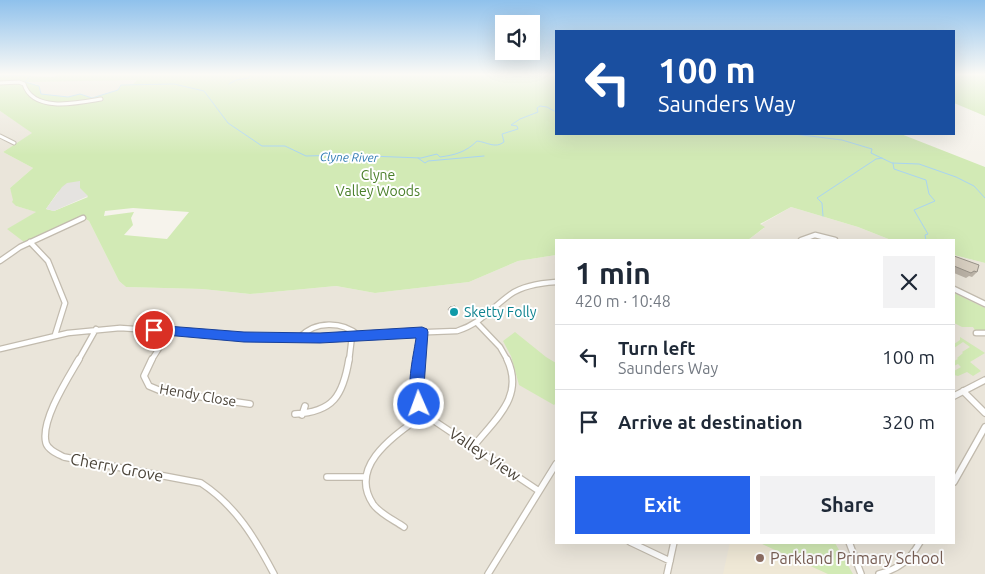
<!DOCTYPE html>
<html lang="en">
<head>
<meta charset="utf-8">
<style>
	:root { --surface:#fff; --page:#f2f2f3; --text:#1f2937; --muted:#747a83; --line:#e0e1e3; --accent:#2563eb }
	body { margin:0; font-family:Ubuntu,sans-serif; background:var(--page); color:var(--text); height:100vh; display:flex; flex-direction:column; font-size:19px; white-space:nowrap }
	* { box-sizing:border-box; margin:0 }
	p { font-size:16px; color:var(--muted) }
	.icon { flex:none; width:28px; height:28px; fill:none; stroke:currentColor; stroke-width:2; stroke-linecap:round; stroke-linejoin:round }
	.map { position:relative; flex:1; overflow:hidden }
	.panel { position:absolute; left:555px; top:239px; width:400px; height:305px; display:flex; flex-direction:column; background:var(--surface); border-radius:0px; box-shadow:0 5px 20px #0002 }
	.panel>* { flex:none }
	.hud { position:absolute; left:555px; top:30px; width:400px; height:105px; border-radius:0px; box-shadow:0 5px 20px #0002; background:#1a4fa0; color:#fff; overflow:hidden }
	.buttons { position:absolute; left:495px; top:15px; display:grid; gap:10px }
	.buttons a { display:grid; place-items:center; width:45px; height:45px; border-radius:0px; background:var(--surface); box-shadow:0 5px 20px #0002; font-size:25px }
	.pin { position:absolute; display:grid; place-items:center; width:42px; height:42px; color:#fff; margin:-21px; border:2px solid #fff; border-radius:50%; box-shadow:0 1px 5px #0007 }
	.me { position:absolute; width:55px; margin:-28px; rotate:358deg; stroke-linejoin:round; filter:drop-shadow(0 0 4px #0008) }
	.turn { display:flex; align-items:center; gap:18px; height:105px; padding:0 20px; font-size:22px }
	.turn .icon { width:65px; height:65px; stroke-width:2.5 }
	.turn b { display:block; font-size:35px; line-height:42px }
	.round { display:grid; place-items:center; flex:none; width:52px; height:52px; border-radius:0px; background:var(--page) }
	.overview { display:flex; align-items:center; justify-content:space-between; height:85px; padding:0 20px }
	h1 { font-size:30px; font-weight:700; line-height:38px }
	.action { display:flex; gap:10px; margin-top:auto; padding:10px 20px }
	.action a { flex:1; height:58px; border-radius:0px; background:var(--accent); color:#fff; font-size:20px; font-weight:700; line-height:58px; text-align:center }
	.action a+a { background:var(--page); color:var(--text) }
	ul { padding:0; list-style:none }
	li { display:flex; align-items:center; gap:15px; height:65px; padding:0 20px; border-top:1px solid var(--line) }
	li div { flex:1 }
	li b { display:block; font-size:19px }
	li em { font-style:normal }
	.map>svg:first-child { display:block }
</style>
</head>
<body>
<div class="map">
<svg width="985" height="574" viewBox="0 0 985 574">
	<rect width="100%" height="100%" fill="#f6f3ec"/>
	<path fill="#eae5da" d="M 138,79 L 133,84 L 121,85 L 118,90 L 92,98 L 80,94 L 68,97 L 41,94 L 37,84 L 25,82 Z
		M 0,111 L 33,133 L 3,152 L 33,168 L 10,188 L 16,206 L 37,212 L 8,229 L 81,217 L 89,221 L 119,281 L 126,287 L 202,289 L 250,294 L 336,286 L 375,293 L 469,282 L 518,261 L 556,255 L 556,542 L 954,542 L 954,255 L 985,263 L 985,574 L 0,574 Z
		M 791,207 L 858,227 L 891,240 L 748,240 L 764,228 L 760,225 Z"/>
	<path fill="#efe8d6" d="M 730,542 L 760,543 L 828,574 L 723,574 Z"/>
	<path fill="#d2eab5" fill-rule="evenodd" d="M 0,75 L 54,77 L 57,75 L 556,75 L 556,134 L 901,134 L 985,167 L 985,263 L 954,255 L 954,240 L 891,240 L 858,227 L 791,207 L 760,224 L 765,227 L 748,240 L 556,240 L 556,255 L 518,261 L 469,282 L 375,293 L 336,286 L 250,294 L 202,289 L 126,287 L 119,281 L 89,221 L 82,217 L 24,242 L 7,229 L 36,212 L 16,206 L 12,202 L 13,200 L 10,188 L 33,168 L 3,152 L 32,133 L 0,111 ZM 137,80 L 133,84 L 121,85 L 118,90 L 92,98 L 80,94 L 68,97 L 41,94 L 39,86 L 26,82 ZM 80,184 L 80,189 L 88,197 L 54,211 L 46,209 L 58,192 ZM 133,208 L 189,212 L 167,239 L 124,235 L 133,225 L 131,218 L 134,212 L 104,216 L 105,211 Z
		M 954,75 L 985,75 L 985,116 L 954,103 Z
		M 954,293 L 985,308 L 985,332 L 976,332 L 973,327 L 962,327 L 954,323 Z
		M 515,332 L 546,357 L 556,363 L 556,403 L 554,405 L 519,385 L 511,356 L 503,341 Z
		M 960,337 L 985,353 L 970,362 L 981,371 L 973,376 L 967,372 L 958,376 L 954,375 L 954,371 L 961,367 L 958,364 L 954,366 L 954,361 L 958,359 L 957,358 L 963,353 L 962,352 L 970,347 L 963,342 L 954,348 L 954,344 L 960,340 Z
		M 760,543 L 835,543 L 853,574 L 828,574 Z"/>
	<path fill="#e5e3e0" d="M 80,181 L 80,188 L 88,196 L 54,211 L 46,209 L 62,187 L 67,183 Z"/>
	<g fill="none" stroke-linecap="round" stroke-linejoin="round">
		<path stroke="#a9d4f2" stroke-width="1" d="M 0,76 L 31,75 L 25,82 L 39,86 L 41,94 L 68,97 L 80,94 L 92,98 L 118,90 L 121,85 L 174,84 L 204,91 L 228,123 L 262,146 L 285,146 L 306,156 L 344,155 L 421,158 L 437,154 L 440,157 C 455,155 466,152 477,141 C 487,142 495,149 504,142 L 502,134 L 518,129 L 517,126 L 511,125 L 520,119 L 538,112 L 537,108 L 540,106 L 547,107 L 556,112
			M 229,84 L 236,80 L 249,78 L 250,75
			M 794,134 L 842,140 L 872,149 L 871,153 L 892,163 L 919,164 L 956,177 L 974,186 L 985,198
			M 418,158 L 425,163 L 428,161 L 484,156
			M 893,163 L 894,169 L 926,180 L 929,194 L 935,201 L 914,210 L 928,234 L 925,235 L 926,240
			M 823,216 L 822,203 L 817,198 L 876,159 L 882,158"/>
		<g stroke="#c2bbae" stroke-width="5">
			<path id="street-far2" d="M 0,83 L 19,82 L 24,84 C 33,113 78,103 101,99
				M 0,136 L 14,143"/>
		</g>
		<g stroke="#c2bbae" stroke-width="7">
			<path id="street-far1" d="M 801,240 L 815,235 L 835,240
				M 30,242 L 48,261 L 65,303 L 55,335
				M 0,261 L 20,247 L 83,218
				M 954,289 L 985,304
				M 478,324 L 500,347 L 508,361
				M 976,333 L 985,333
				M 300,337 C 315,321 342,321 358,335
				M 0,349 L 68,333 L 120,328 L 271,338 L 457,331 C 482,323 491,308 511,294 C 524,285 541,283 556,282
				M 78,361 L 96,329
				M 151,361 L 170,331
				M 349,361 L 352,336
				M 419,361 L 422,332"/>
		</g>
		<g stroke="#c2bbae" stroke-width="8">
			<path id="street" d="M 79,359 C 68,378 40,421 46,443 C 48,450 58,454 64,457 L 201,483 C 236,506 255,538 274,574
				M 152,359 L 144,376 L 149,386 L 161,391 L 250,404
				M 419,359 L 418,395 L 424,414 L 539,491
				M 963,391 L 985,413
				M 954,396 L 985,380
				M 295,414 C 333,412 343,396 349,359
				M 302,415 L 305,406
				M 473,447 C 495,419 525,397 507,359
				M 327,477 L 365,477
				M 954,482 L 985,427
				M 404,527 C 394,520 380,514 373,504 C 347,465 397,434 424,414
				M 630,542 L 670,561
				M 849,542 L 861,574
				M 488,574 L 556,464
				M 667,574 L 674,542
				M 879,574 C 899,569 910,560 920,542"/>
		</g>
		<use href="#street-far2" stroke="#fff" stroke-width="3"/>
		<use href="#street-far1" stroke="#fff" stroke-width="4.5"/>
		<use href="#street" stroke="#fff" stroke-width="5.5"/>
	</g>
	<path fill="#bab2a6" d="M 954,256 L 977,272 L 972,277 L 969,276 L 966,278 L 954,273 Z"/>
	<path fill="#979187" d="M 458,310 L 458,313 L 451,315 L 451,312 Z"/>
	<path fill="#d8cfc1" stroke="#979187" d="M 954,256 L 979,265 L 977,272 L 974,271 L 971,273 L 954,266 Z
		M 455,306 L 458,310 L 451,312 L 448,310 L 450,307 Z"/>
	<linearGradient id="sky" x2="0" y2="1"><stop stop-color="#8fc1ec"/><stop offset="0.48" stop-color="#fbfaf6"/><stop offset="1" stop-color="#fbfaf6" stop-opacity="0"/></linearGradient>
	<rect width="985" height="155" fill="url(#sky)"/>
	<path fill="#2563eb" stroke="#184099" d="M 154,325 L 244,332 L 320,333 L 422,327 L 427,329 L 428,332 L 424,386 L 426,404 L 424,408 L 419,410 L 414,408 C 405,388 413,359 416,338 L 320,343 L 244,342 L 154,334 L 150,333 L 148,330 L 150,326 Z"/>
	<circle fill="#0f9aa8" stroke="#fff" stroke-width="2" cx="454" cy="312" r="5"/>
	<circle fill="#8d6e63" stroke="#fff" stroke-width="2" cx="760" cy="558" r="5"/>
	<g text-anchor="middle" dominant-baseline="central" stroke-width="4" stroke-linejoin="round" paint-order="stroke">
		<g font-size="12" font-style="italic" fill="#2e7ab2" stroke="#fff">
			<text transform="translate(349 157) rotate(1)">Clyne River</text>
		</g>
		<g font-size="14" fill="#4a7f2a" stroke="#fff">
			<text x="378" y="175">Clyne<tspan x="378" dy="16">Valley Woods</tspan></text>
		</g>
		<g font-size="14" fill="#0d838f" stroke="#fff" text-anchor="start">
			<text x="464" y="312">Sketty Folly</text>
		</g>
		<g font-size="14" fill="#4b4439" stroke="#fff">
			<text transform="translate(198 395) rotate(10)">Hendy Close</text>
		</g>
		<g font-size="16" fill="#4b4439" stroke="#fff">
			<text transform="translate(485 454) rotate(34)">Valley View</text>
			<text transform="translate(117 467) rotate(11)">Cherry Grove</text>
		</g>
		<g font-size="16" fill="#785e54" stroke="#fff" text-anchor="start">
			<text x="770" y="558">Parkland Primary School</text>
		</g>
	</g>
</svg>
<div class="buttons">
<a><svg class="icon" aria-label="sound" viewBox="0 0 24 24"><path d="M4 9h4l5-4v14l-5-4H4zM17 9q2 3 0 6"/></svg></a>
</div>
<div class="pin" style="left:154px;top:330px;background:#d93025"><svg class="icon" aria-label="arrive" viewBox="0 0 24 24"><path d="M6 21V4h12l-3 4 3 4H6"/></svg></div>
<svg class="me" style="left:419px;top:404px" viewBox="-20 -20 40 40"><circle r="17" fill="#2563eb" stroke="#fff" stroke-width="3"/><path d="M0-11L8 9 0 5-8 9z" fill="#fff"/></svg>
<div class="hud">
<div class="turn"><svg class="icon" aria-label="left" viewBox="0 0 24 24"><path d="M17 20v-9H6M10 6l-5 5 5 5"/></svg><div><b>100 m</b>Saunders Way</div></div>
</div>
<section class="panel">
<div class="overview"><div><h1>1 min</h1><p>420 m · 10:48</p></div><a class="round"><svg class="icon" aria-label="close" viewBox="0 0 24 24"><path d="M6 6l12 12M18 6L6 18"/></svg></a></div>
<ul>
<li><svg class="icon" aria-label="left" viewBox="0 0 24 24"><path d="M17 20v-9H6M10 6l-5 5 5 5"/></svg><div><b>Turn left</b><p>Saunders Way</p></div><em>100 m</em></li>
<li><svg class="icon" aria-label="arrive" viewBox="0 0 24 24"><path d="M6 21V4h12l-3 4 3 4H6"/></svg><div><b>Arrive at destination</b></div><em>320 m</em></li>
</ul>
<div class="action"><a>Exit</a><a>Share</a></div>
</section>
</div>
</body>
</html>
